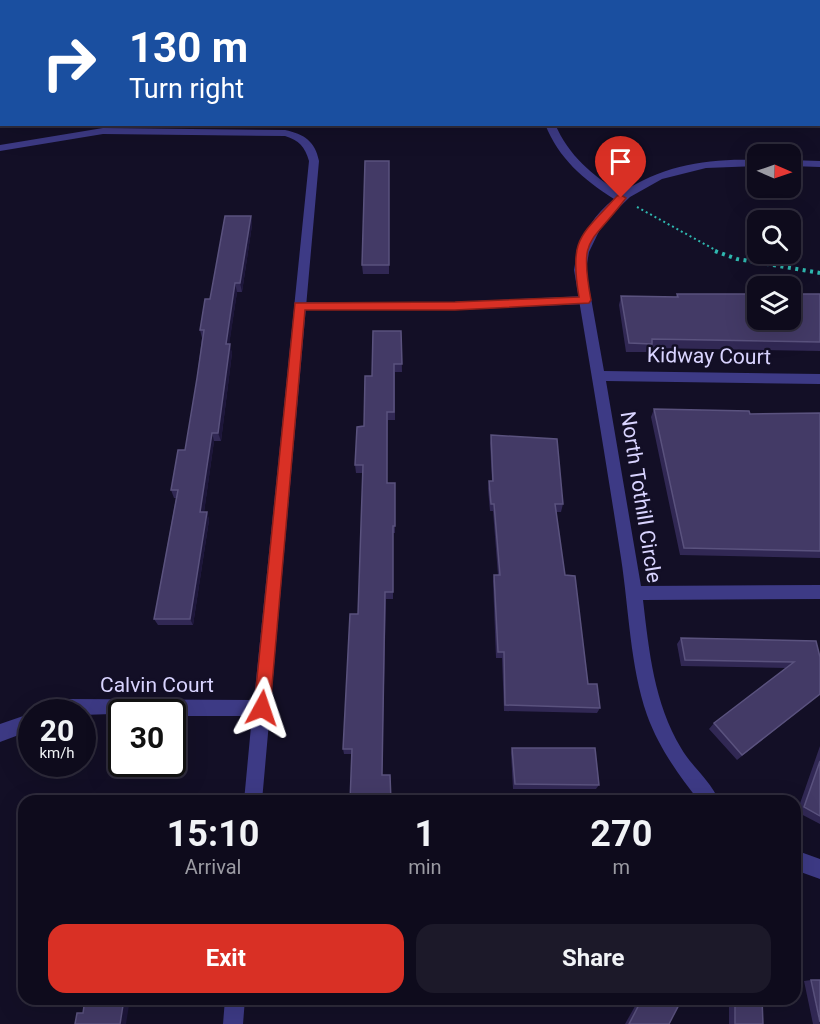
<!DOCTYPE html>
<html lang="en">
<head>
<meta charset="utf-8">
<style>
	:root { --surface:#0e0b1c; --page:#1c1929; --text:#f1f3f6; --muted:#9b9ba3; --line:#2e2b3b; --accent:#d93025 }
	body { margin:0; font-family:Roboto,sans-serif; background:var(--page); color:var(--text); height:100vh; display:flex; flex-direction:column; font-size:22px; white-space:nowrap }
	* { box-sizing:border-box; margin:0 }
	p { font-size:20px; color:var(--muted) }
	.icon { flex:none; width:33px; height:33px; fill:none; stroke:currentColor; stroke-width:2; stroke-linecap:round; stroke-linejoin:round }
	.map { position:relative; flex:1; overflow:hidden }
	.drawer { position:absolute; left:18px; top:795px; width:783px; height:210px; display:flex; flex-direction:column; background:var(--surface); border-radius:18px; box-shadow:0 6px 24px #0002,0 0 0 2px var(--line) }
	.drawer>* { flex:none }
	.hud { position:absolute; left:0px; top:0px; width:820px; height:126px; box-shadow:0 6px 24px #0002,0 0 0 2px var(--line); background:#1a4fa0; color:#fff; overflow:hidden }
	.needle { width:39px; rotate:92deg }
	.fabs { position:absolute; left:747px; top:144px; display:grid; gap:12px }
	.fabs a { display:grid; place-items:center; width:54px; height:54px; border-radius:12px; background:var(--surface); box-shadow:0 6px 24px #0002,0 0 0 2px var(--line); font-size:30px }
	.speed { position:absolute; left:18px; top:699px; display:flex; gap:12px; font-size:30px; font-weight:700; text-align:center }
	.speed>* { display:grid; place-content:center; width:78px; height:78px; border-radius:50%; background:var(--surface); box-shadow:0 6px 24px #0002,0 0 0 2px var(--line); line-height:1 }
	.speed small { font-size:15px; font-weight:400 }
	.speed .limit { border:3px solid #111; border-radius:9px; background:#fff; color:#111 }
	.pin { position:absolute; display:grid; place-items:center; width:51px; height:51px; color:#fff; margin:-62px -26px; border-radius:50% 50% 50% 0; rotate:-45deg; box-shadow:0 0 6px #0007 }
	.pin .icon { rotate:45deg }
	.me { position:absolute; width:66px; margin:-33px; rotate:5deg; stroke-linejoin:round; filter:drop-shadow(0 0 4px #0008) }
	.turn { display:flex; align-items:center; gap:21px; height:126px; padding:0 30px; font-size:27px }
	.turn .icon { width:78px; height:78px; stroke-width:2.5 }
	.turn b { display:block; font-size:42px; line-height:51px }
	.eta { display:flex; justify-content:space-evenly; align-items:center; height:102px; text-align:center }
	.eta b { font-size:36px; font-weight:700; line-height:42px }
	.cta { display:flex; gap:12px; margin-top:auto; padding:12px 30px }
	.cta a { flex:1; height:69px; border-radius:18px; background:var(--accent); color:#fff; font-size:24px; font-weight:700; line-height:69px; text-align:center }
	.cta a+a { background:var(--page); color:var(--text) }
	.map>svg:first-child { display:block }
</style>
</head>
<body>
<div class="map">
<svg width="820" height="1024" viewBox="0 0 820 1024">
	<rect width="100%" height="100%" fill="#130f26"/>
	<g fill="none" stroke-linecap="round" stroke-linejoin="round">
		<path stroke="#2fb8b0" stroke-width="2" stroke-dasharray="2 3" stroke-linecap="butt" d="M 637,207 L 719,252"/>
		<path stroke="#2fb8b0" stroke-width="4" stroke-dasharray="3 4.5" stroke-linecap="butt" d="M 715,251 L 737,259 L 820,273"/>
		<path fill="#3d3a85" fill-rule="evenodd" d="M 585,296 L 590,300 L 585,304 L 455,310 L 299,310 L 294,306 L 299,302 L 455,302 Z"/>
		<path fill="#3d3a85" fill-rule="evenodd" d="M 819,51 L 820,51 L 820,57 L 819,57 Z
			M 545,124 L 555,124 C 569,156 592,175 621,193 C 663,165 708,158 758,160 L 758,166 L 706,168 L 662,179 L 630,197 L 603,223 L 589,252 L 586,270 L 604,371 L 820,374 L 820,384 L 606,381 L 641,586 L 820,585 L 820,599 L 643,600 C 649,651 654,703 681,748 C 692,767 711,781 719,801 L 699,801 C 678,774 659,748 647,715 C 630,665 629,610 621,558 C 606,461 590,366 574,270 C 578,241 591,217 614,199 C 583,179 559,159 545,124 Z
			M 103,128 L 285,130 C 304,134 315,141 319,161 L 262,801 L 244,801 L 252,716 L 172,716 L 172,712 L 82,715 L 82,712 L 45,712 L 48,706 L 68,699 L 254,700 L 309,161 C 305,147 299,140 285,136 L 103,134 L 0,151 L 0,145 Z
			M 790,160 L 820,161 L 820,167 L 790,166 Z
			M 32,713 L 32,730 L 0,742 L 0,724 Z
			M 795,850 L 820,859 L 820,879 L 795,870 Z
			M 225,999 L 245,999 L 243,1024 L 223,1024 Z"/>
	</g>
	<path fill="#312854" d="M 389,161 L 389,274 L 363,274 L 362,265 Z
		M 251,216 L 252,225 L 242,292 L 237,292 L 229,344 L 232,353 L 221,441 L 214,441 L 204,512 L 207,512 L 209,520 L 193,625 L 158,625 L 154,619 L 176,498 L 174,498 L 171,490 L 185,450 L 197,378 L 202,338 L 200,330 L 210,299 Z
		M 677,294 L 820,294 L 820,351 L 651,348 L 650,352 L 626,352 L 619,305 L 621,296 L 676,297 Z
		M 401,331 L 402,372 L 395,372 L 395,420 L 388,420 L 387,483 L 395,483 L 395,533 L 393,533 L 393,599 L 386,599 L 382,775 L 391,801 L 352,754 L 344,754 L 343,749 L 358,614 L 363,473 L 356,473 L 355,465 L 364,426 L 372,376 Z
		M 654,409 L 750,414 L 820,413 L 820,558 L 680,555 L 651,417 Z
		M 491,435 L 563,504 L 561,512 L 556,512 L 565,575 L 588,684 L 600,708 L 597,713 L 504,711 L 502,658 L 496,658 L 493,581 L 494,575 L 498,575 L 493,511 L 490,511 L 488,489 L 489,481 L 492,481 L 490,443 Z
		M 681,638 L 816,641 L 820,694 L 737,760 L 709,729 L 714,723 L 786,668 L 681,666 L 677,644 Z
		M 820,746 L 820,824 L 797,812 Z
		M 512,748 L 599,785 L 596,789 L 513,789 L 511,753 Z
		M 811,980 L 820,1024 L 813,1024 L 804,981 Z
		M 543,999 L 557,999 L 546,1005 Z
		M 639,999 L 682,999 L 669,1024 L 625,1024 Z
		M 729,999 L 762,999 L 763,1024 L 729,1024 Z"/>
	<path fill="#1d163a" d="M 251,216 L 252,225 L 242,292 L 240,283 Z
		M 235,283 L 237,292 L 228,353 L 226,344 Z
		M 230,344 L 232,353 L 221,441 L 218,433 Z
		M 212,433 L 214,441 L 203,520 L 200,512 Z
		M 207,512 L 209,520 L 193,625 L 190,619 Z
		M 164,795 L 168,800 L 168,801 L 164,801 Z
		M 124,999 L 130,999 L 126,1024 L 120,1024 Z"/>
	<path fill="#433a66" stroke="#5a527e" stroke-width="1.5" d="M 365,161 L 389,161 L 389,265 L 362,265 Z
		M 225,216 L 251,216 L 240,283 L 235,283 L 226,344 L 230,344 L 218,433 L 212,433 L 200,512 L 207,512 L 190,619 L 154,619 L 178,490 L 171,490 L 178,450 L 185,450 L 197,378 L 204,330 L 200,330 L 205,299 L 210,299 Z
		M 677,294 L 758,294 L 758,320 L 790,320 L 790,294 L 820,294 L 820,342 L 652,339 L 652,344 L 629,343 L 621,296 L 678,297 Z
		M 373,331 L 401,331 L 402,364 L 394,364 L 394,412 L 387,412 L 387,483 L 395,483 L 395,526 L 393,526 L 393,592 L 385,592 L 382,775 L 390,775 L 391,801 L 350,801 L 352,749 L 343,749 L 350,614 L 358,614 L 363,465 L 355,465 L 357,427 L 364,426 L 365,376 L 372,376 Z
		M 654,409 L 749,411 L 750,414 L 820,413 L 820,551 L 684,548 Z
		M 491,435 L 557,439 L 563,504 L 555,504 L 565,575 L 575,576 L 588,684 L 597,684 L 600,708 L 505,705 L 504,652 L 498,652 L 494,575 L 500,575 L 494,504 L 491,504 L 489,481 L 493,481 Z
		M 681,638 L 816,641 L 820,657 L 820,694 L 742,755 L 714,723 L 794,662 L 685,660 Z
		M 512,748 L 595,748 L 599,785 L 515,784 Z
		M 820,761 L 820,816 L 804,807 Z
		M 164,795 L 164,801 L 123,801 L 124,796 Z
		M 811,980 L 820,980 L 820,1022 Z
		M 85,999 L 124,999 L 120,1024 L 75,1024 L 77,1013 L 83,1013 Z
		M 546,999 L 557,999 L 548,1004 Z
		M 642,999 L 682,999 L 669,1024 L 629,1024 Z
		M 735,999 L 762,999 L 763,1024 L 735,1024 Z"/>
	<path fill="#d93025" stroke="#8d1f18" stroke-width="1.5" d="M 621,195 L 626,198 C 590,246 579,235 591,300 L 589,303 L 455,310 L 305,310 L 270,708 L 267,714 L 262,716 L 256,714 L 254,708 L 295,303 L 455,302 L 579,297 C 569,238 580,237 617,196 Z"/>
	<g text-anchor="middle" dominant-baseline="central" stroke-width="5" stroke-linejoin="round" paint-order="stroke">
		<g font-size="21" fill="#d9d4ff" stroke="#130f26">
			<text transform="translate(709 356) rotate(1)">Kidway Court</text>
			<text transform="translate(641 497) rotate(81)">North Tothill Circle</text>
			<text x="157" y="685">Calvin Court</text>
		</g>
	</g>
</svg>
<div class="fabs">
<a><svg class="needle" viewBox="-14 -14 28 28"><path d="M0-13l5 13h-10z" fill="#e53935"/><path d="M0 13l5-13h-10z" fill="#9b9ba3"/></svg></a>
<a><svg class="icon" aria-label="search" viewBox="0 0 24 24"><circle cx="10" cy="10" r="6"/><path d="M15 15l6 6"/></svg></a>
<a><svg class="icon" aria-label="layers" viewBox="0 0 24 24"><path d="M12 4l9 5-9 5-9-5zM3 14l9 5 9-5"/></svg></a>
</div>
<div class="speed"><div>20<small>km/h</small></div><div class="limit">30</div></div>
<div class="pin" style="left:621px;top:198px;background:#d93025"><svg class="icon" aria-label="arrive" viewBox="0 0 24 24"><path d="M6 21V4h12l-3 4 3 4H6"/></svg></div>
<svg class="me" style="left:262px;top:708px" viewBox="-20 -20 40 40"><path d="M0-17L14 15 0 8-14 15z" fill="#d93025" stroke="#fff" stroke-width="4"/></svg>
<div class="hud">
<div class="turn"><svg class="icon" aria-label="right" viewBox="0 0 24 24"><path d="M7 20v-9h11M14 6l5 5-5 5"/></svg><div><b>130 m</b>Turn right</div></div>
</div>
<section class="drawer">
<div class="eta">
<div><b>15:10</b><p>Arrival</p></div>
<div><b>1</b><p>min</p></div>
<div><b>270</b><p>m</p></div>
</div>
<div class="cta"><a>Exit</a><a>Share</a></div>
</section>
</div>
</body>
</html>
